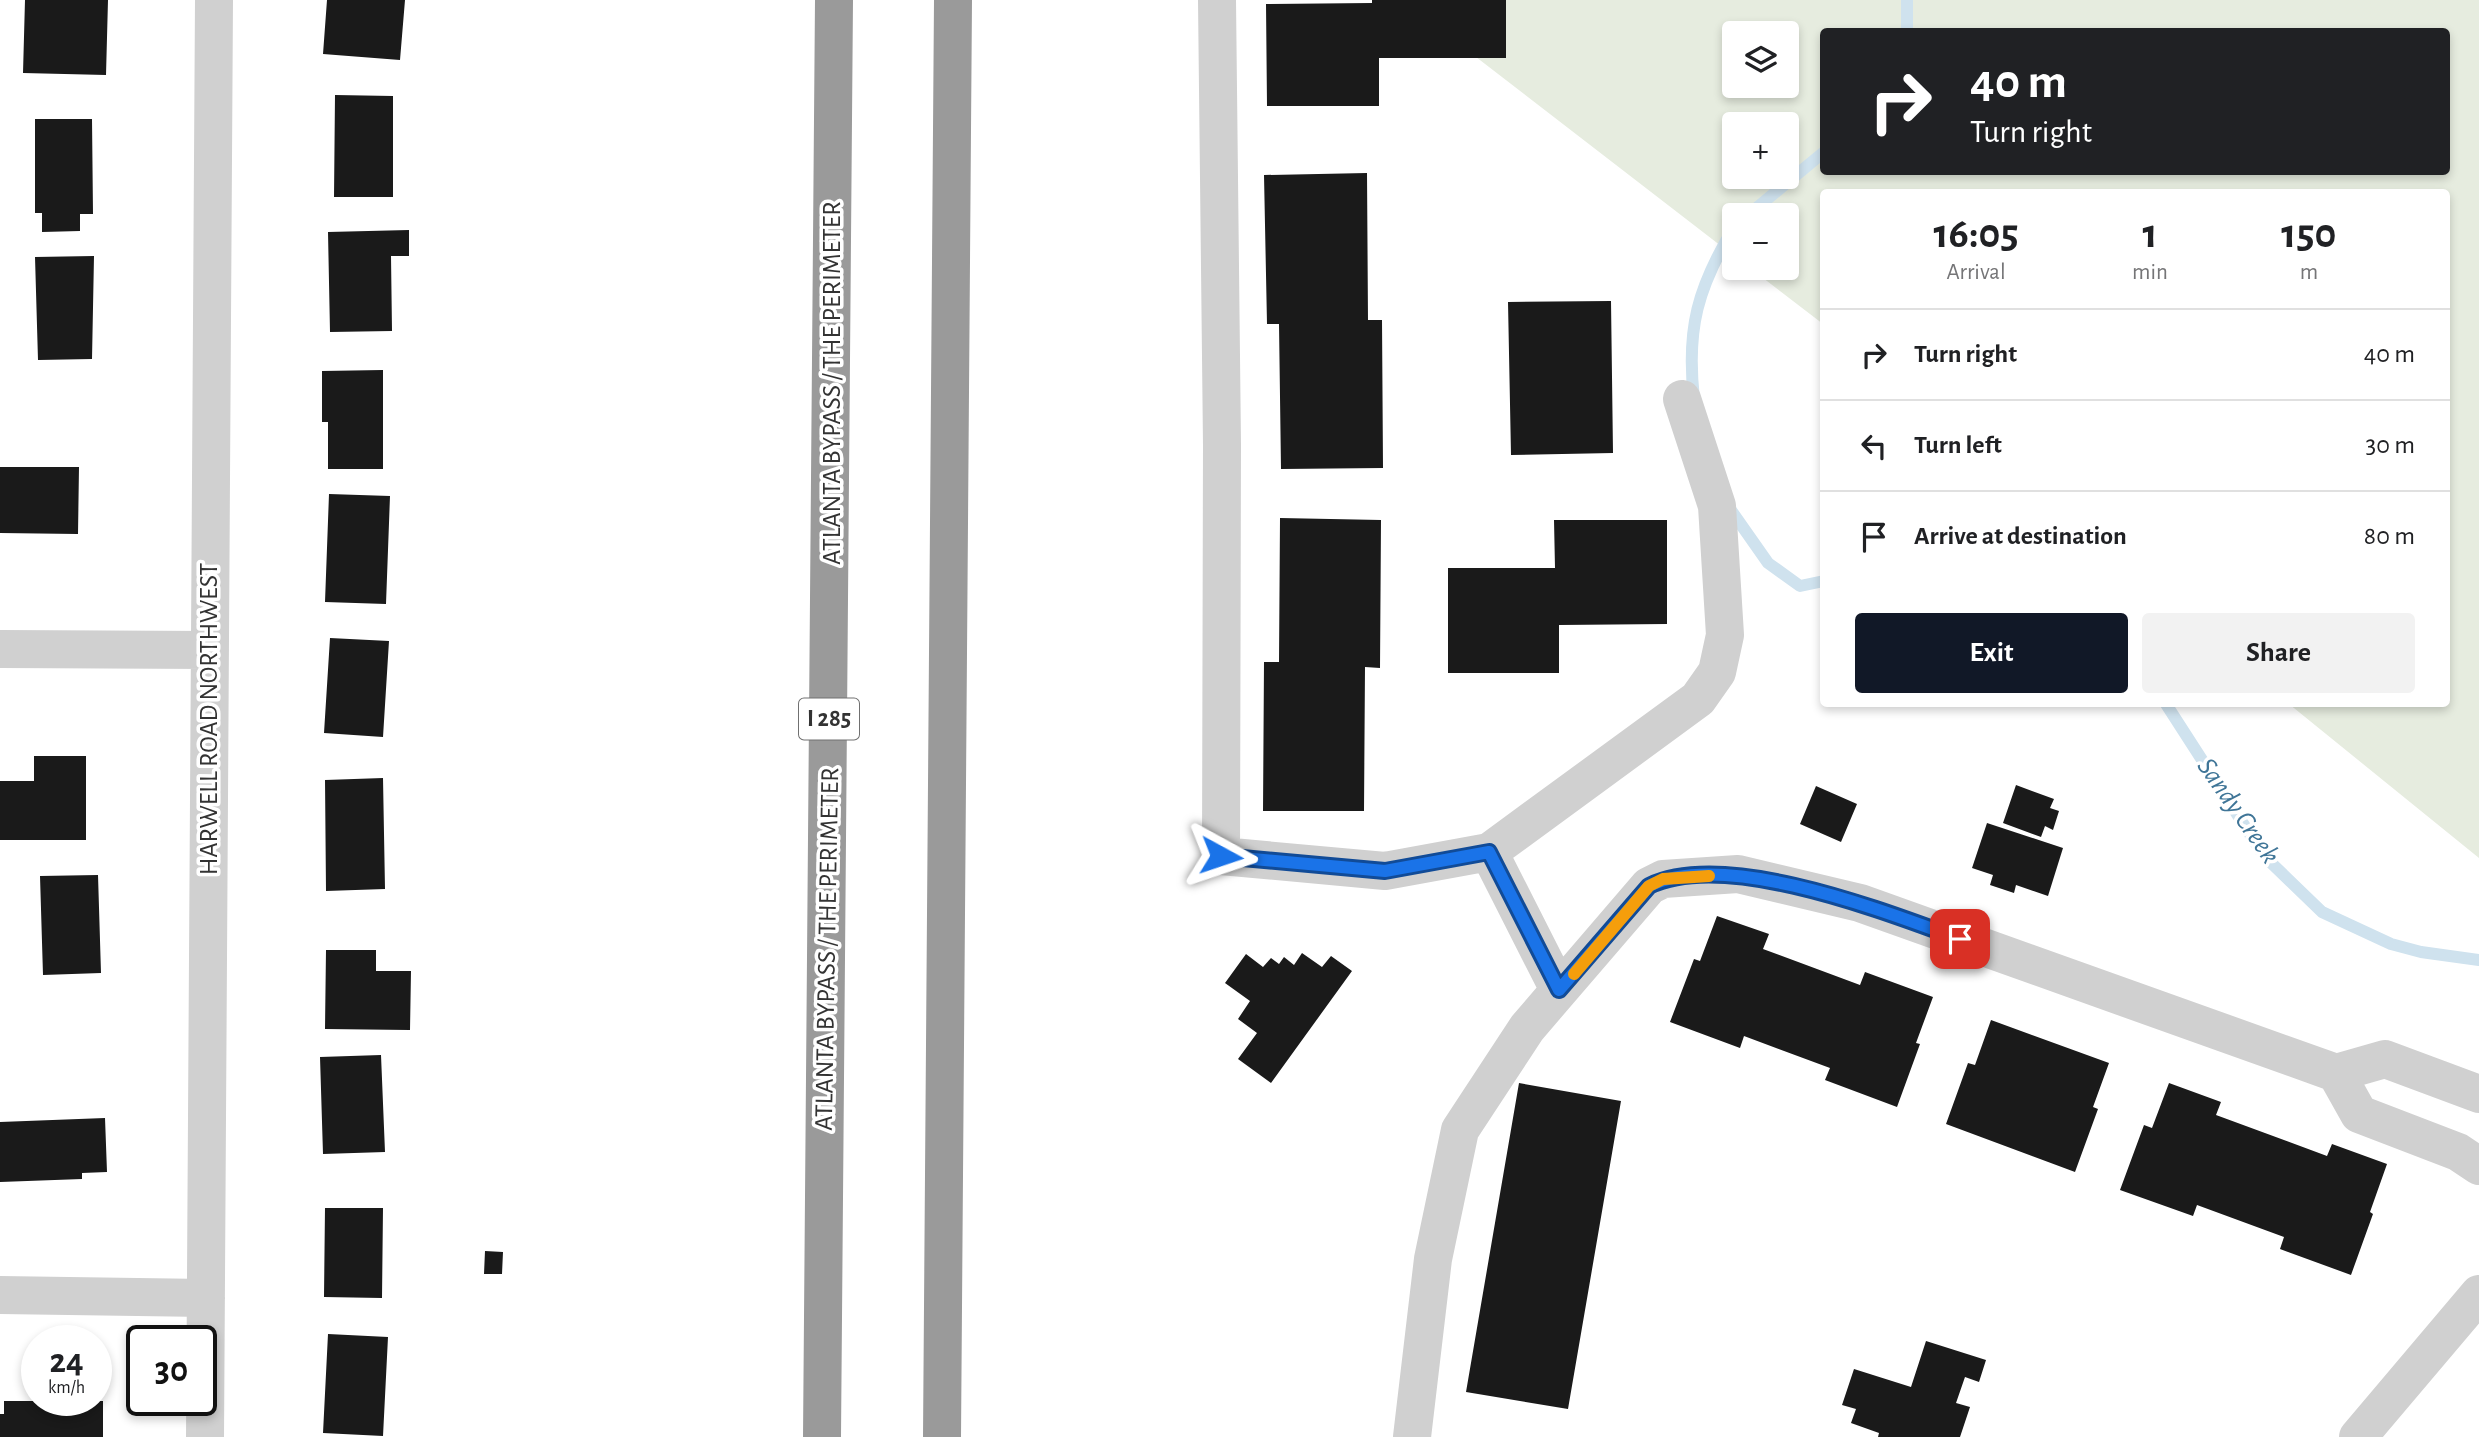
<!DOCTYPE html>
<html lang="en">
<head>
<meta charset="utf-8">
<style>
	:root { --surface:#fff; --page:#f2f2f2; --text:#202124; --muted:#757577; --line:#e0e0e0; --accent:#111827 }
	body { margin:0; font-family:"Alegreya Sans",sans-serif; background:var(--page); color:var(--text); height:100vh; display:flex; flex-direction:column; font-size:26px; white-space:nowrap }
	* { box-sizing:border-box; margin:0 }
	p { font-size:23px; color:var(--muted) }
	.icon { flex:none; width:38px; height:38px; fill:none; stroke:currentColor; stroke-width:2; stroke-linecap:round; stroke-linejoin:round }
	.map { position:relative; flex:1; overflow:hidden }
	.panel { position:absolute; left:1820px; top:189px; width:630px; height:518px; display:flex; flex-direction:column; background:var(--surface); border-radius:7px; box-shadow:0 4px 10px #0003 }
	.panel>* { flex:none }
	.banner { position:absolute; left:1820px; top:28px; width:630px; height:147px; border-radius:7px; box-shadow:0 4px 10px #0003; background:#202124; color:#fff; overflow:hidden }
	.fabs { position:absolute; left:1722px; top:21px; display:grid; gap:14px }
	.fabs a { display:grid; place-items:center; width:77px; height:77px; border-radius:7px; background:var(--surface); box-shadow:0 4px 10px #0003; font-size:35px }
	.speed { position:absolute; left:21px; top:1325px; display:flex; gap:14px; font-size:35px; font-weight:700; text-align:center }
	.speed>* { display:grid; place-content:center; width:91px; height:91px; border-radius:50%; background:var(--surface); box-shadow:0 4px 10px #0003; line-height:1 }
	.speed small { font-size:18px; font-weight:400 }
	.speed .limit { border:4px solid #111; border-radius:10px; background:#fff; color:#111 }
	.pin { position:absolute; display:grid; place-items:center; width:60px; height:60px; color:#fff; margin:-30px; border-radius:14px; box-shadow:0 4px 10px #0006 }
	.me { position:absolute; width:77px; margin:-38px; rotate:95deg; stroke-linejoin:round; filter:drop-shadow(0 0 5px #0008) }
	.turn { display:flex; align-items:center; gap:24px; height:147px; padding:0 35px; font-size:32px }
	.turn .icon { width:91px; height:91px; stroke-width:2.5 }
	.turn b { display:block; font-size:49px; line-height:60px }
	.eta { display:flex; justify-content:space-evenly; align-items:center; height:119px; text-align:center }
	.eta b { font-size:42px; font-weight:700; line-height:49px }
	.primary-button { display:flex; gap:14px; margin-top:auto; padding:14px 35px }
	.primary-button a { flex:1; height:80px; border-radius:7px; background:var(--accent); color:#fff; font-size:28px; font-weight:700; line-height:80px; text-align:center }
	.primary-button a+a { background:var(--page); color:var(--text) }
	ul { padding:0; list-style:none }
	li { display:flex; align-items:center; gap:21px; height:91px; padding:0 35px; border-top:2px solid var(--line) }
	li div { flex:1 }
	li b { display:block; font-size:26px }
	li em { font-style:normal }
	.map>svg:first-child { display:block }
</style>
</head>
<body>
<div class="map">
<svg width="2479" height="1437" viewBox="0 0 2479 1437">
	<rect width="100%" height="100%" fill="#fff"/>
	<path fill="#e6ecdf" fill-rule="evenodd" d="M 1402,0 L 2479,0 L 2479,858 L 2289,704 L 2446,704 L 2446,192 L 1824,192 L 1823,324 L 1750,268 L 1787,268 L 1787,215 L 1734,215 L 1734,256 ZM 1824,32 L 2446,32 L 2446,172 L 1824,172 ZM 1734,33 L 1787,33 L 1787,86 L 1734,86 ZM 1734,124 L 1787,124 L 1787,177 L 1734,177 Z"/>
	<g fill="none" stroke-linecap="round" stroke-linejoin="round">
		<path stroke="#cfe2ee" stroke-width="12" d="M 1907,0 L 1907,32
			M 1748,215 L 1824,152
			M 1694,399 C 1686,328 1698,287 1734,227
			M 1728,506 L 1768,563 L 1800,586 L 1824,581
			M 2166,704 L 2264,856 L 2322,912 L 2391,944 L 2421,952 L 2479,960"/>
	</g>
	<path fill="#1a1a1a" d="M 25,0 L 108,0 L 106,75 L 23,73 Z
		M 327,0 L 405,0 L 400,60 L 323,54 Z
		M 1372,0 L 1506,0 L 1506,58 L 1379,58 L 1379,106 L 1267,106 L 1266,4 L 1372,3 Z
		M 335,95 L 393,96 L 393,197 L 334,197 Z
		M 35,119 L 92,119 L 93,214 L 80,214 L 80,231 L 42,232 L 42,213 L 35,213 Z
		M 1367,173 L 1368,320 L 1382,320 L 1383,468 L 1281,469 L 1279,324 L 1267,324 L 1264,175 Z
		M 409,230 L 409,256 L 391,256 L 392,331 L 330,332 L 328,232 Z
		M 94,256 L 92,359 L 38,360 L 35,257 Z
		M 1611,301 L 1613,453 L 1511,455 L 1508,302 Z
		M 383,370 L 383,469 L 328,469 L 328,422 L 322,422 L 322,371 Z
		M 0,467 L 79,467 L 78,534 L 0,533 Z
		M 329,494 L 390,496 L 386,604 L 325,602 Z
		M 1280,518 L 1381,520 L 1380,668 L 1365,667 L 1364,811 L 1263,811 L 1264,662 L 1279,662 Z
		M 1554,520 L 1667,520 L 1667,624 L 1559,625 L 1559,673 L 1448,673 L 1448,568 L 1555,568 Z
		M 330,638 L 389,641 L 383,737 L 324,733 Z
		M 34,756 L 86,756 L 86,840 L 0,840 L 0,781 L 34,781 Z
		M 383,778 L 385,889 L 326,891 L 325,780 Z
		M 2016,785 L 2054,799 L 2050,808 L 2059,811 L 2053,830 L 2045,826 L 2041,837 L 2003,823 Z
		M 1816,786 L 1857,804 L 1841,842 L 1800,824 Z
		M 1987,823 L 2063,848 L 2048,896 L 2016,885 L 2014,893 L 1990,885 L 1993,875 L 1972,868 Z
		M 98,875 L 101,973 L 43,975 L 40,876 Z
		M 1717,916 L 1769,934 L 1763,949 L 1860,985 L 1865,972 L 1933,997 L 1916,1043 L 1920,1044 L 1897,1107 L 1825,1080 L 1830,1068 L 1744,1036 L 1740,1048 L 1670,1022 L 1694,959 L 1700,961 Z
		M 326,950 L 376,950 L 376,971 L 411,971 L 410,1030 L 325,1029 Z
		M 1302,953 L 1322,967 L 1331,956 L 1352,971 L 1271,1083 L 1238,1059 L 1257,1033 L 1238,1019 L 1250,1001 L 1225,983 L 1246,954 L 1263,967 L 1271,958 L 1279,964 L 1284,957 L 1294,965 Z
		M 1991,1020 L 2109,1063 L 2093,1107 L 2098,1109 L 2075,1172 L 1946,1124 L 1968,1063 L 1975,1065 Z
		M 381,1055 L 385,1152 L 323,1154 L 320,1057 Z
		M 1519,1083 L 1621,1101 L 1568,1409 L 1466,1392 Z
		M 2169,1083 L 2221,1102 L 2216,1115 L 2327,1156 L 2332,1144 L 2387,1164 L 2370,1212 L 2373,1214 L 2351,1275 L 2280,1249 L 2284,1237 L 2197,1205 L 2193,1216 L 2120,1190 L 2144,1125 L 2152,1128 Z
		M 105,1118 L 107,1172 L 82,1173 L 82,1179 L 0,1182 L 0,1122 Z
		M 325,1208 L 383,1208 L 382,1298 L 324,1297 Z
		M 485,1251 L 503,1252 L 502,1274 L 484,1274 Z
		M 328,1334 L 388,1337 L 383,1436 L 323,1433 Z
		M 1926,1341 L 1986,1360 L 1979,1382 L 1965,1377 L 1956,1403 L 1970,1407 L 1960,1437 L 1878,1437 L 1879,1433 L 1851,1423 L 1856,1409 L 1842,1405 L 1854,1369 L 1911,1387 Z
		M 4,1401 L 103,1401 L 103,1437 L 0,1437 L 0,1414 L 4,1414 Z"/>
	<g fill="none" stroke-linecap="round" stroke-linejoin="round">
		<path stroke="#d0d0d0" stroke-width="38" d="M 1217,0 L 1222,445 L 1221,856 L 1385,871 L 1489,852 L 1698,699 L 1717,672 L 1725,635 L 1717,506 L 1682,399
			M 0,649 L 210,650
			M 1489,852 L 1559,990
			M 2336,1073 L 2359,1114 L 2458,1152 L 2479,1166
			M 0,1295 L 206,1298
			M 205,1437 L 214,0
			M 1412,1437 L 1433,1259 L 1460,1130 L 1527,1028 L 1649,886 L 1663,879 L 1738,874 L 1860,903 L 2336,1073 L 2385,1059 L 2479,1094
			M 2358,1437 L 2479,1294"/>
		<path stroke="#9a9a9a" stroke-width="38" d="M 822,1437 L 834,0
			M 942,1437 L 953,0"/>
	</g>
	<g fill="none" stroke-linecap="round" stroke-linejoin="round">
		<g stroke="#114b97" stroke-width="18">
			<path id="route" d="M 1221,856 L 1385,871 L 1489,852 L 1559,990 L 1649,886 C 1725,849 1883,911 1960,939"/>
		</g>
		<use href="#route" stroke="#1a73e8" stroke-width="12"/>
		<path stroke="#f59e0b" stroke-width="12" d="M 1574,974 L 1649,886 L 1663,879 L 1709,876"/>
	</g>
	<g text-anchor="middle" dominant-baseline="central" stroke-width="7" stroke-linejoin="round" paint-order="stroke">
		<rect fill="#fff" stroke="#707070" stroke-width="2" x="799" y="698.5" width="60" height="41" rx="5"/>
		<g font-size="24" font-weight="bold" fill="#333">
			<text x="829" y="719">I 285</text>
		</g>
		<g font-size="26" fill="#333" stroke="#fff">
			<text transform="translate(832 383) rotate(-90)">ATLANTA BYPASS / THE PERIMETER</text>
			<text transform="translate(209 719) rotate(-90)">HARWELL ROAD NORTHWEST</text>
			<text transform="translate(827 949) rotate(-89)">ATLANTA BYPASS / THE PERIMETER</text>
		</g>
		<g font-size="28" font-style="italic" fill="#3f7597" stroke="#fff">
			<text transform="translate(2238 811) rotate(55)">Sandy Creek</text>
		</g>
	</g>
</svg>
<div class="fabs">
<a><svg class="icon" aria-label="layers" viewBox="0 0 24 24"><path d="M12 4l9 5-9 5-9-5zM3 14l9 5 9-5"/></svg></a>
<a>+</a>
<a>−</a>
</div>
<div class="speed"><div>24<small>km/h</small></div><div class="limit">30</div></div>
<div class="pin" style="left:1960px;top:939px;background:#d93025"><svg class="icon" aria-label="arrive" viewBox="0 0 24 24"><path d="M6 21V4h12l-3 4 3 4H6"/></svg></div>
<svg class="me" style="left:1221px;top:856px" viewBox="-20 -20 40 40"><path d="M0-17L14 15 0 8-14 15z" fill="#1a73e8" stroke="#fff" stroke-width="4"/></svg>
<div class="banner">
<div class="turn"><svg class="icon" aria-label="right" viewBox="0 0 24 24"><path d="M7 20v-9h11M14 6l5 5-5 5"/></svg><div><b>40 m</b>Turn right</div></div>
</div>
<section class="panel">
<div class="eta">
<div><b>16:05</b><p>Arrival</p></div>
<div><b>1</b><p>min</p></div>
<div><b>150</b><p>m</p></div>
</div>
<ul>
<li><svg class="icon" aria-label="right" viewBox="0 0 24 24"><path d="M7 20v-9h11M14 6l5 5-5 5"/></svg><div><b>Turn right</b></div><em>40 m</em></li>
<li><svg class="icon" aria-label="left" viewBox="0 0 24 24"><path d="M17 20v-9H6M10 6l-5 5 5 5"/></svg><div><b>Turn left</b></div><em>30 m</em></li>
<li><svg class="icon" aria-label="arrive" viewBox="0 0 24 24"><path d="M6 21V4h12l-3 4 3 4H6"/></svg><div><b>Arrive at destination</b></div><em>80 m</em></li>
</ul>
<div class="primary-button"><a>Exit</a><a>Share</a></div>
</section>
</div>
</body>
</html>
